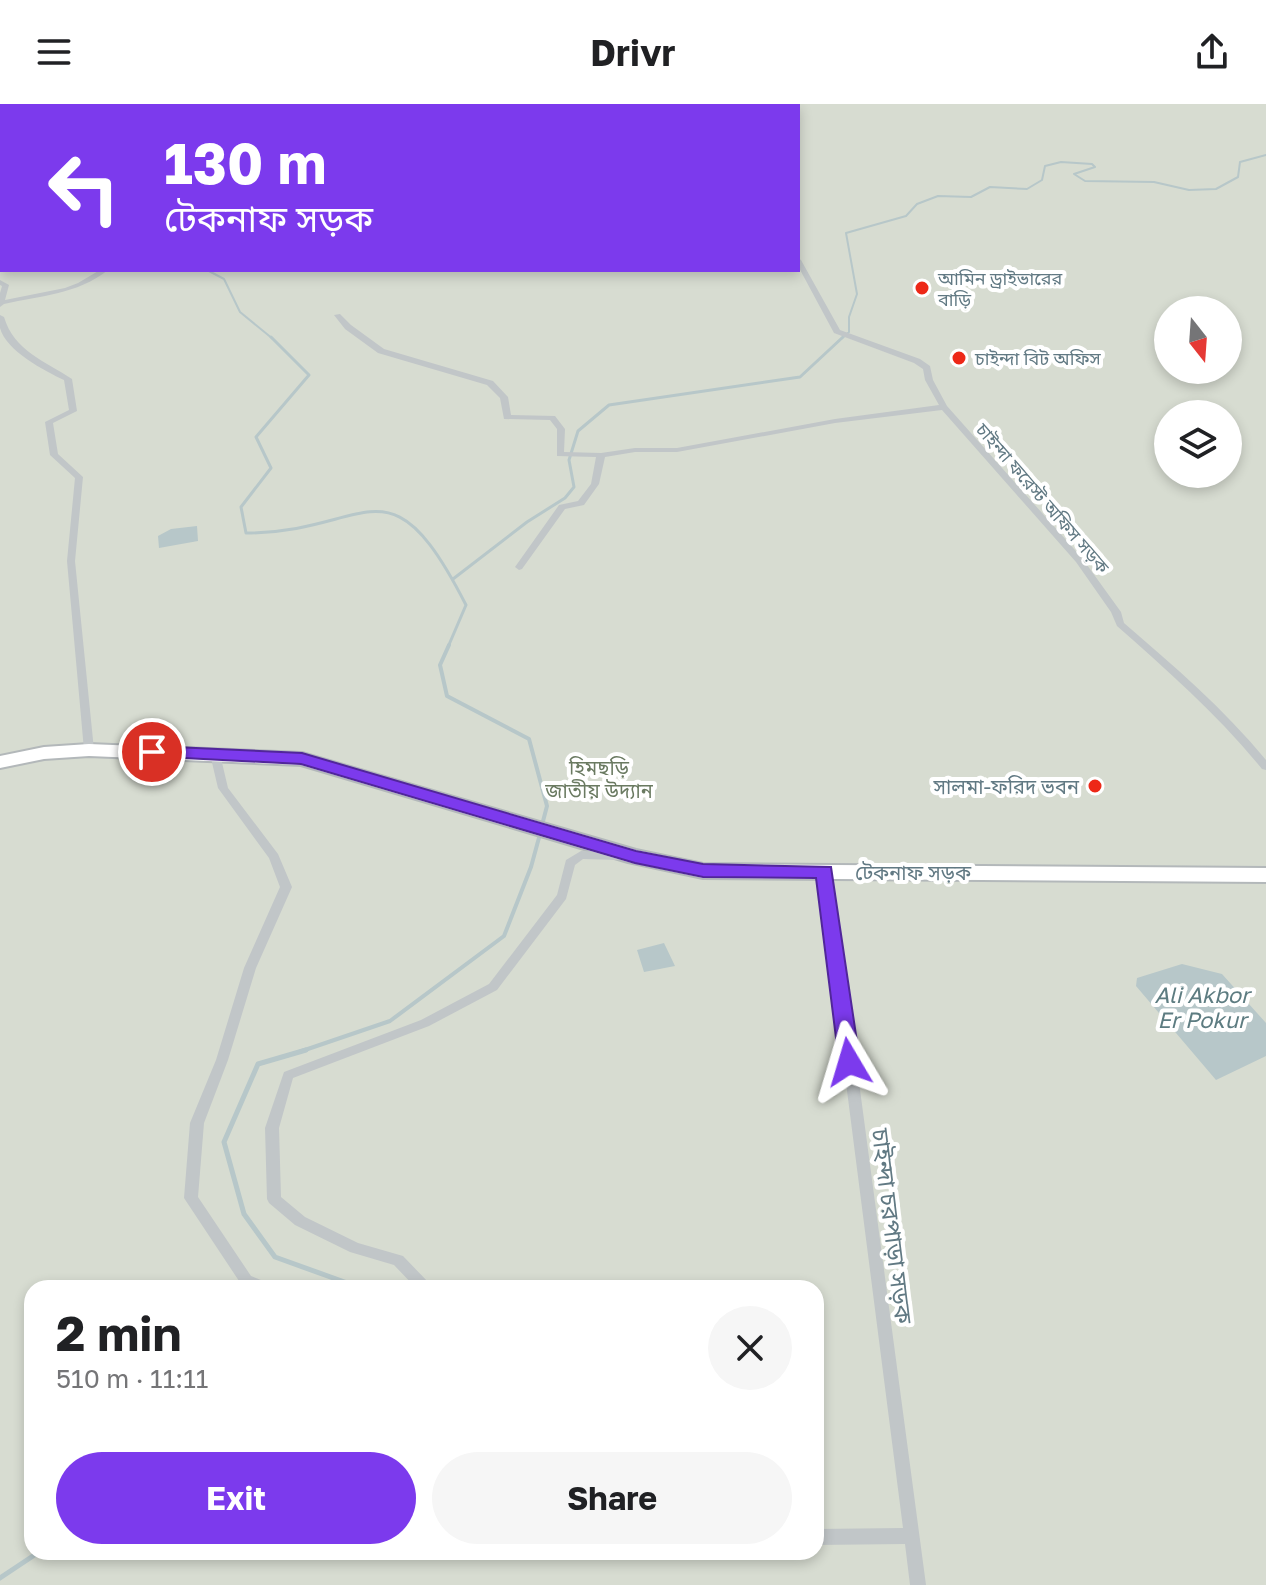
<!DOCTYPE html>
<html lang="en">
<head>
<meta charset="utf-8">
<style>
	:root { --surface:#fff; --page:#f6f6f6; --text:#202124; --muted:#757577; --accent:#7c3aed }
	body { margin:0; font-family:"Golos Text","Noto Sans Bengali",sans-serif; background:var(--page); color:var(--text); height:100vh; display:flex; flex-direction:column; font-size:30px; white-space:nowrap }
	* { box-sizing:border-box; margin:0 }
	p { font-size:26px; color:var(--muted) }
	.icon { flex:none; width:44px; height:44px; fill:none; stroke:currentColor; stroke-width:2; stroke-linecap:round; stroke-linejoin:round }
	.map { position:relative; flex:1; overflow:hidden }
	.sheet { position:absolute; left:24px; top:1176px; width:800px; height:280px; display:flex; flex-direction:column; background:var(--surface); border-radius:24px; box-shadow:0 4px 12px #0003 }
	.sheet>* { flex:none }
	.hud { position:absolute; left:0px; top:0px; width:800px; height:168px; box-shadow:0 4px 12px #0003; background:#7c3aed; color:#fff; overflow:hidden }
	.needle { width:52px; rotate:163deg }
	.controls { position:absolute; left:1154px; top:192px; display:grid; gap:16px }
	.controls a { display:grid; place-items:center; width:88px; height:88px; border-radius:50%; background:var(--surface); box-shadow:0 4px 12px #0003; font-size:40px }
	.pin { position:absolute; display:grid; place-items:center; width:68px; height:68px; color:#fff; margin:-34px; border:4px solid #fff; border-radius:50%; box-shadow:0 2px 8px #0007 }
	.me { position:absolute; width:88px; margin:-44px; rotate:353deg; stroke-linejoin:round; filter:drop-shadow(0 0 6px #0008) }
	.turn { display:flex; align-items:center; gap:28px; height:168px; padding:0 32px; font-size:36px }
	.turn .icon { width:104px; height:104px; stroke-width:2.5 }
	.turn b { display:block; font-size:56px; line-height:68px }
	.round { display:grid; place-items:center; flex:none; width:84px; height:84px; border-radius:42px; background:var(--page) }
	.headline { display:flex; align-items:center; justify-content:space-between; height:136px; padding:0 32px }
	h1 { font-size:48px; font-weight:700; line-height:60px }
	.button { display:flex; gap:16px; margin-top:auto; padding:16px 32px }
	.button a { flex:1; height:92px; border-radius:48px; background:var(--accent); color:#fff; font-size:32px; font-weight:700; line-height:92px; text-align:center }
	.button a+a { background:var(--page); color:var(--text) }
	header { display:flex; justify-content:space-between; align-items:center; height:104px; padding:0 32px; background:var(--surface); font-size:36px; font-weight:700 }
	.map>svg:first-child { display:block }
</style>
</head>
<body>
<header><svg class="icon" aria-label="menu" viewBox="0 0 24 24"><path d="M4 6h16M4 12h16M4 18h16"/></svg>Drivr<svg class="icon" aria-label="share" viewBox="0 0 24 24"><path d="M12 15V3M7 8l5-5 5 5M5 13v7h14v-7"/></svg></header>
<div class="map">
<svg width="1266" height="1481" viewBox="0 0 1266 1481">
	<rect width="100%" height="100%" fill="#f5f4f0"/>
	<path fill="#d7dcd1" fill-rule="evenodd" d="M 0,0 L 1266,0 L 1266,1481 L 0,1481 ZM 2,2 L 798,2 L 798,166 L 2,166 ZM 1168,206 L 1228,206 L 1228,266 L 1168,266 ZM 1168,310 L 1228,310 L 1228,370 L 1168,370 ZM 32,1184 L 816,1184 L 816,1448 L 32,1448 Z"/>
	<path fill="#b7c7c9" d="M 197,422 L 198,437 L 159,444 L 158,432 L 171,425 Z
		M 664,839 L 675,862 L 644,868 L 637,846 Z
		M 1182,860 L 1222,870 L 1266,919 L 1266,952 L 1216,976 L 1136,882 L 1137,874 Z"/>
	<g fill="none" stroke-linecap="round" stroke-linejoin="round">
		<path stroke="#b7c7c9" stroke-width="2" d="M 431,0 L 435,2
			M 207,166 L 224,175 L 240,208 L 273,235
			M 841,235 L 849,228 L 849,213 L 857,190 L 846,129 L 906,112 L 917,100 L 938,92 L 971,93 L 990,83 L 1027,85 L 1042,76 L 1045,62 L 1061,58 L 1092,60 L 1095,63 L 1074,70 L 1085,77 L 1154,78 L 1189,86 L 1216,85 L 1238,73 L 1240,58 L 1266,51"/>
		<path stroke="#b7c7c9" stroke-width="3" d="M 271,233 L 309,271 L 256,333 L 271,364 L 241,403 L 246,429 C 371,429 388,348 466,501 L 448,543
			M 453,475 L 527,418 L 565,394 L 574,383 L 569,356 L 578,327 L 609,301 L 800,273 L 843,233"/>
		<path stroke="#b7c7c9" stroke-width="4" d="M 449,541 L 440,561 L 447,592 L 529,635 L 547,702 L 542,721
			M 299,948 L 390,917 L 504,832 L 531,763 L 540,730"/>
		<path stroke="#b7c7c9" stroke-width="5" d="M 306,946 L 258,960 L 224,1038 L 244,1110 L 275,1153 L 361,1184
			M 0,1474 L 39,1448"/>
		<g stroke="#b3b8ba" stroke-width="4">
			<path id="highway" d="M 89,640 L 302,649 L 636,746 L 703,760 L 1266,764 L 1266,778 L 703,774 L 628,758 L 301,661 L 89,652 L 44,655 L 0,664 L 0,652 L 44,643 Z"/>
		</g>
		<path fill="#c1c6c8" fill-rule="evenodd" d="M 3,0 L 10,0 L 1,3 Z
			M 711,0 L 717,0 L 716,2 L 710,2 Z
			M 798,154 L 801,156 L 840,226 L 920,255 L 930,262 L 933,276 L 947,302 L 1082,454 L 1121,508 L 1124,519 C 1174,562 1224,605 1266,656 L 1266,666 L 1262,665 C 1219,612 1168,567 1117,522 L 1111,508 L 1076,458 L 942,306 L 835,319 L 677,348 L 635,348 L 605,353 L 599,380 L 584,401 L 565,405 L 522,465 L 519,466 L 515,463 L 559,401 L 578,397 L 591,380 L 596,353 L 557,352 L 557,325 L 550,316 L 504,315 L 500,294 L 487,281 L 378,249 L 345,225 L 334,211 L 340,210 L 351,221 L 384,245 L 493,277 L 508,293 L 511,311 L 555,312 L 565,325 L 564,348 L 601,349 L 635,344 L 677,344 L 835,315 L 939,301 L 925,276 L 923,265 L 914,259 L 834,229 L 798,162 Z
			M 100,166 L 108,166 C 76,191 42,191 4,200 L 0,203 L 0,189 L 2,182 L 0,181 L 0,176 L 9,181 L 5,196 L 65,184 L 78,179 Z
			M 0,211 L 4,213 C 14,247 45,257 72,275 L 77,307 L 53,319 L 58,350 L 83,373 L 75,457 L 94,646 L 89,649 L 84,646 L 67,457 L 75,374 L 50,351 L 45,318 L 69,306 L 64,276 C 45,267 6,247 0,224 C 0,220 0,215 0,211 Z
			M 215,647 L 220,650 L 228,684 L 278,750 L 292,783 L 256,864 L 228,956 L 204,1019 L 198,1093 L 251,1172 L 271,1180 L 273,1184 L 250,1184 L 241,1180 L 184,1094 L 190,1019 L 216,956 L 244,864 L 280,783 L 269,754 L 218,684 L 210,650 Z
			M 581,747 L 618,748 L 624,752 L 618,756 L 583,755 L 575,761 L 566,795 L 497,886 L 429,922 L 293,974 L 279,1024 L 281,1093 L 305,1113 L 358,1139 L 403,1152 L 430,1180 L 432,1184 L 416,1184 L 394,1161 L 350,1148 L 295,1121 L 269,1099 L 267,1095 L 265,1024 L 284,968 L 421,916 L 489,880 L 557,791 L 566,756 Z
			M 825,764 L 831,768 L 926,1481 L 910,1481 L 905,1440 L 816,1441 L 816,1425 L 903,1424 L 819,768 Z"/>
		<use href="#highway" fill="#fff" fill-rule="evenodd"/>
	</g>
	<path fill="#7c3aed" stroke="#51269a" stroke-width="2" d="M 152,642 L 302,649 L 636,747 L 703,760 L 831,763 L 860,958 L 857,963 L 842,963 L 839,958 L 816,774 L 703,773 L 635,759 L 301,660 L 146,652 L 143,648 Z"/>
	<g fill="#ed2817" stroke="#fff" stroke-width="3">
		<circle cx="922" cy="184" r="8"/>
		<circle cx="959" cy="254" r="8"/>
		<circle cx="1095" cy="682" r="8"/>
	</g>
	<g text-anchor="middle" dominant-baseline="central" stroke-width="8" stroke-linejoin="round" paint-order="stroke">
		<g font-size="18" fill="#617983" stroke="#fff" text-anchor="start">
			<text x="938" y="174">আমিন ড্রাইভারের<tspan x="938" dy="21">বাড়ি</tspan></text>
			<text x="975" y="254">চাইন্দা বিট অফিস</text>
		</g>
		<g font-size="18" fill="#617983" stroke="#fff">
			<text transform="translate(1043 394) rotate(49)">চাইন্দা ফরেস্ট অফিস সড়ক</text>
		</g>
		<g font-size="20" fill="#6a7a61" stroke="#fff">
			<text x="599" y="663">হিমছড়ি<tspan x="599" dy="23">জাতীয় উদ্যান</tspan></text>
		</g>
		<g font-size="20" fill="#617983" stroke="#fff" text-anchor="end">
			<text x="1079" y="682">সালমা-ফরিদ ভবন</text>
		</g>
		<g font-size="20" fill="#617983" stroke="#fff">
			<text x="913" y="768">টেকনাফ সড়ক</text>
		</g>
		<g font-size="22" font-style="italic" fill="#5d7c81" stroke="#fff">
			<text x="1202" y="890">Ali Akbor<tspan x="1202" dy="25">Er Pokur</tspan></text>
		</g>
		<g font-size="24" fill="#617983" stroke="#fff">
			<text transform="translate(893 1122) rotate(83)">চাইন্দা চরপাড়া সড়ক</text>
		</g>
	</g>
</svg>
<div class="controls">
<a><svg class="needle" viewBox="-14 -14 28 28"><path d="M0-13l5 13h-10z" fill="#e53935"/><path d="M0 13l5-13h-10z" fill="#757577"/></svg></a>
<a><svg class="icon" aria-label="layers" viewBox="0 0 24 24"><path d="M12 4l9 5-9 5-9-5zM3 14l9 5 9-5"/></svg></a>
</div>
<div class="pin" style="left:152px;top:648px;background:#d93025"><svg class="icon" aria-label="arrive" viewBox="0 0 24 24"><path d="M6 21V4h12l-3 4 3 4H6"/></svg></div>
<svg class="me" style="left:849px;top:958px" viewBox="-20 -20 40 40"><path d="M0-17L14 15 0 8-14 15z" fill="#7c3aed" stroke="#fff" stroke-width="4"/></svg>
<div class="hud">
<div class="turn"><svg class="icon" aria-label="left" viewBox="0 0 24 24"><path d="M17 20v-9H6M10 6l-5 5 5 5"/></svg><div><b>130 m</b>টেকনাফ সড়ক</div></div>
</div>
<section class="sheet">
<div class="headline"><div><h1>2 min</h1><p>510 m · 11:11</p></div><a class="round"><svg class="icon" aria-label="close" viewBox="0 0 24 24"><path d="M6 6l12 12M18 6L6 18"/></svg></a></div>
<div class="button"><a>Exit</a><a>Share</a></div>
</section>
</div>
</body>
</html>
